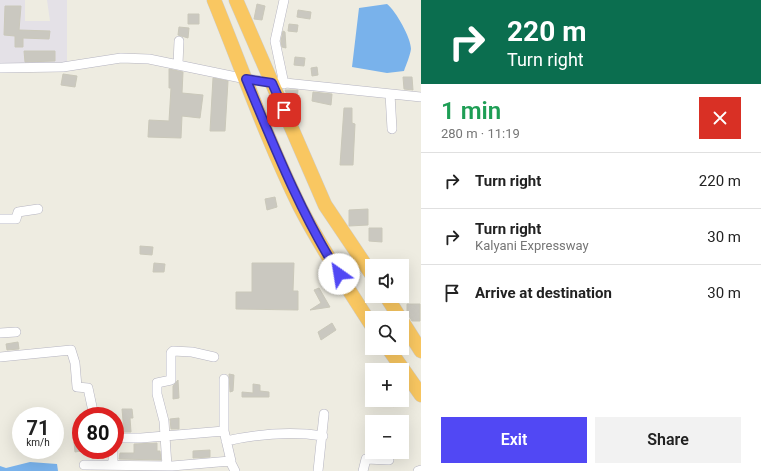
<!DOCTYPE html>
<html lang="en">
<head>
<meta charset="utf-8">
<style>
	:root { --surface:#fff; --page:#f2f2f2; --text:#222; --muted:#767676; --line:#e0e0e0; --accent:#5148f4 }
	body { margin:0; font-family:Roboto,sans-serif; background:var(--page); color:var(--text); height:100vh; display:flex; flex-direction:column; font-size:15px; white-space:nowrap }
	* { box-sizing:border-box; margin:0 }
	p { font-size:13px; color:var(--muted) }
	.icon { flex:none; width:22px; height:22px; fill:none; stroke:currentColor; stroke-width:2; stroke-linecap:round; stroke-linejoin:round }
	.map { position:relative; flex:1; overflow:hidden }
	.sheet { display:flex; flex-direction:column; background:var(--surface); width:340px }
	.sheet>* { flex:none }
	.top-card { background:#0b6e4f; color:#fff; overflow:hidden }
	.controls { position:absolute; left:365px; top:259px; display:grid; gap:8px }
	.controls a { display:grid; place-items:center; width:44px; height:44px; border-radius:0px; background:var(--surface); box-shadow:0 4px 16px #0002; font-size:20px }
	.speed { position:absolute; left:12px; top:407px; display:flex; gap:8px; font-size:20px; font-weight:700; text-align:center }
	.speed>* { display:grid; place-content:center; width:52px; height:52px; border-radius:50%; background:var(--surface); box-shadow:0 4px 16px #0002; line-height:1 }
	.speed small { font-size:10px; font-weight:400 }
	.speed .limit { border:6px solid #d22; background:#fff; color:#111 }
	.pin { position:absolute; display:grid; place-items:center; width:34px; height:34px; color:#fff; margin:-17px; border-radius:8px; box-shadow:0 2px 6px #0006 }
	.me { position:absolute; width:44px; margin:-22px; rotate:328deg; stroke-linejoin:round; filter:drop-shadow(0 0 3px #0008) }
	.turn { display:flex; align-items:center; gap:14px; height:84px; padding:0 20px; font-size:18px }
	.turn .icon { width:52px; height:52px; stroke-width:2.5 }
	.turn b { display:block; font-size:28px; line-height:34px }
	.round { display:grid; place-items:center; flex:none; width:42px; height:42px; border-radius:0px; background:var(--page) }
	.headline { display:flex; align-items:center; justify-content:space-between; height:68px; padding:0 20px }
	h1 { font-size:24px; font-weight:600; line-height:30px; color:#1e9e55 }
	.cta { display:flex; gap:8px; margin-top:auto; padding:8px 20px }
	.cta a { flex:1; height:46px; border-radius:0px; background:var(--accent); color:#fff; font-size:16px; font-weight:600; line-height:46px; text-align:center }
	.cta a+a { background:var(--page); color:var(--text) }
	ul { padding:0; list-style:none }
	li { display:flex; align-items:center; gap:12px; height:56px; padding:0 20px; border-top:1px solid var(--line) }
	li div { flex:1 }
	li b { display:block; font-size:15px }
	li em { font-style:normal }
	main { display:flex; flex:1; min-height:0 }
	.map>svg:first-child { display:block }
</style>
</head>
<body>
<main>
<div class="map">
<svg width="421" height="471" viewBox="0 0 421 471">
	<rect width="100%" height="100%" fill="#eeece1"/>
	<path fill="#e4e1e7" d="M 0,0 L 25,0 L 25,21 L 50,21 L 47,0 L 67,0 L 67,66 L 0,66 Z"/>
	<path fill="#79b2eb" d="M 387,4 C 396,11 411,38 411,49 C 410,56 406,65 404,71 L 387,73 L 352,67 L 359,8 Z
		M 30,462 L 57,464 L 58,471 L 0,471 L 0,466 L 6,468 Z"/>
	<path fill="#cac8c0" stroke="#cac8ba" d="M 257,4 L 265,6 L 262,20 L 254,19 Z
		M 5,6 L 21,6 L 19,30 L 50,31 L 49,39 L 23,38 L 23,47 L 15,47 L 15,36 L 4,35 Z
		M 298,10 L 311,12 L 310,19 L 297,17 Z
		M 188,14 L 199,14 L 199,24 L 188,24 Z
		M 289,24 L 298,25 L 297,32 L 288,31 Z
		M 179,27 L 189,28 L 188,38 L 178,35 Z
		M 283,31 L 285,32 L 286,48 L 282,47 L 281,41 Z
		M 24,51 L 55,51 L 55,61 L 25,62 Z
		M 295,57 L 305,58 L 304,66 L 294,65 Z
		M 317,67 L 318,75 L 312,76 L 311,68 Z
		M 169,69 L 183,72 L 182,93 L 203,95 L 200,118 L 182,116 L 181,138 L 148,137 L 149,120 L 169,121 L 171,88 L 169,88 Z
		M 63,74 L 77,76 L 75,87 L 61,85 Z
		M 403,77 L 412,77 L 413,90 L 404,89 Z
		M 213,78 L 228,81 L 225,131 L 210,131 Z
		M 285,90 L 298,90 L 297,99 L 288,97 Z
		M 313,92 L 332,94 L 331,105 L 312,101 Z
		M 344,108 L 352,108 L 352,123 L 355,124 L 353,165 L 340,165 Z
		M 275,197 L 277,207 L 267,210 L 265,199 Z
		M 368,209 L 368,225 L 349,226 L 349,210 Z
		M 369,228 L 382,228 L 382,242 L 369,241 Z
		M 140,246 L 153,247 L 152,255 L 140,254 Z
		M 154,263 L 165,264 L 164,272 L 153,272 Z
		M 252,263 L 294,263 L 293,291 L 298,291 L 298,310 L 236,309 L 236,292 L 252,292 Z
		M 319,288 L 330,307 L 310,310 L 321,303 L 314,290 Z
		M 407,304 L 420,304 L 420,321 L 412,321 L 407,313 Z
		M 332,323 L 336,330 L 321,340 L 318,332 Z
		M 18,342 L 19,349 L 7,350 L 6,344 Z
		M 229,374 L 234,375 L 233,391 L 230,392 Z
		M 178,380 L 179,398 L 173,399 L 173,386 Z
		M 253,384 L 260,385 L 260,391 L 269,392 L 269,397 L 242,397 L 242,392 L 253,393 Z
		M 386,400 L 401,400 L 394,407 Z
		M 122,409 L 132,409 L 133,418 L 130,418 L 131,432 L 124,432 Z
		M 179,418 L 179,429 L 171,429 L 170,419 Z
		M 74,442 L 81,443 L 81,451 L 75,452 Z
		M 157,443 L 157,451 L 160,451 L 161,460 L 119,459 L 120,453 L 134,453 L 134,444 Z
		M 210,450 L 210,457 L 193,458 L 193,451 Z"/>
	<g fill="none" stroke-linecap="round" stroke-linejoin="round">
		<g stroke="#b5b4c0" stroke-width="10">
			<path id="minor" d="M 284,0 L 275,41 L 284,84
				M 178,64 L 179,41
				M 0,68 L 63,67 L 121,58 L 149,59 L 246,79 L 421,97
				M 390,94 L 392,129
				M 0,219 L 16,219 L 18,212 L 38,209
				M 0,333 L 16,332
				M 0,357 L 71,350 L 75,363 L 77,387 L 88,388 L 94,416
				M 224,379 L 224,431 L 231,461
				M 78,437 L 81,437
				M 115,438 L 141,438 L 224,431
				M 226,441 C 258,434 290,431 323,436
				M 113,450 L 113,465
				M 84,465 L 172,466 L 230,461 L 235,471
				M 167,466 L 164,421 L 157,394 L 157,383 L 171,380 L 171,353 L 173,351 L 192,352 L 214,357
				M 318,471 L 324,414
				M 363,471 L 366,459 L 389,460
				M 418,471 L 421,470"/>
		</g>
		<g stroke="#cdcdcd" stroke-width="15">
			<path id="highway" d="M 214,0 C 242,69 267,140 300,207 C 321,248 347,287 372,326
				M 236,0 L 325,205 L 372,275
				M 386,296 L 400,318
				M 402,321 L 421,351
				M 388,348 L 421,395"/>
		</g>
		<use href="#minor" stroke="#fff" stroke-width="9"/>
		<use href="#highway" stroke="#f9c761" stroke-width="14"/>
	</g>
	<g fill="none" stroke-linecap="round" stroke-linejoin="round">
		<g stroke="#352f9f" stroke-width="10">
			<path id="route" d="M 284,110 L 272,83 L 246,79 C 274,146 300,212 339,274"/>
		</g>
		<use href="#route" stroke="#5148f4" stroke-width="7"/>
	</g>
</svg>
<div class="controls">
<a><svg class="icon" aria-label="sound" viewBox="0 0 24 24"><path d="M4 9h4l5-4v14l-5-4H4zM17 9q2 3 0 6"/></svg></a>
<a><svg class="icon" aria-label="search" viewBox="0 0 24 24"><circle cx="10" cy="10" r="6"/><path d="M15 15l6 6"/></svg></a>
<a>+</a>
<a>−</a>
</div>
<div class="speed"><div>71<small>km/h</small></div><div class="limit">80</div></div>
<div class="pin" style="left:284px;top:110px;background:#d93025"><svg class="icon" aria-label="arrive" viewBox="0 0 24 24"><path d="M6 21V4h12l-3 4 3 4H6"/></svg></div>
<svg class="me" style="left:339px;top:274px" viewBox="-20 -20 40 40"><circle r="19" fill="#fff"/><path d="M0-13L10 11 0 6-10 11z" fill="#5148f4"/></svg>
</div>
<section class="sheet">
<div class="top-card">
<div class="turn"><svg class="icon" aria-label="right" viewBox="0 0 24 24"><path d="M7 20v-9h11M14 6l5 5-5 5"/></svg><div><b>220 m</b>Turn right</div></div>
</div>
<div class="headline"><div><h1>1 min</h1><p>280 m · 11:19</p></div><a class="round" style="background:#d93025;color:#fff"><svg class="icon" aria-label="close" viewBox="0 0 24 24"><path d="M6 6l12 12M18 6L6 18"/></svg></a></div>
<ul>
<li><svg class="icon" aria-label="right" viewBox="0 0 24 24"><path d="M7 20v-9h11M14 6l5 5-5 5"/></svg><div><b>Turn right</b></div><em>220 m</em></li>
<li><svg class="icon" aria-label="right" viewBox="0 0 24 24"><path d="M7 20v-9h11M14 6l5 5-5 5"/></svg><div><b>Turn right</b><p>Kalyani Expressway</p></div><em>30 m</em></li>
<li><svg class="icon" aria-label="arrive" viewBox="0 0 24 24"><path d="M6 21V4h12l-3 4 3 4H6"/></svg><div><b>Arrive at destination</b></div><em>30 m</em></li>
</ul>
<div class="cta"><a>Exit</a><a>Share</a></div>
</section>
</main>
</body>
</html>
